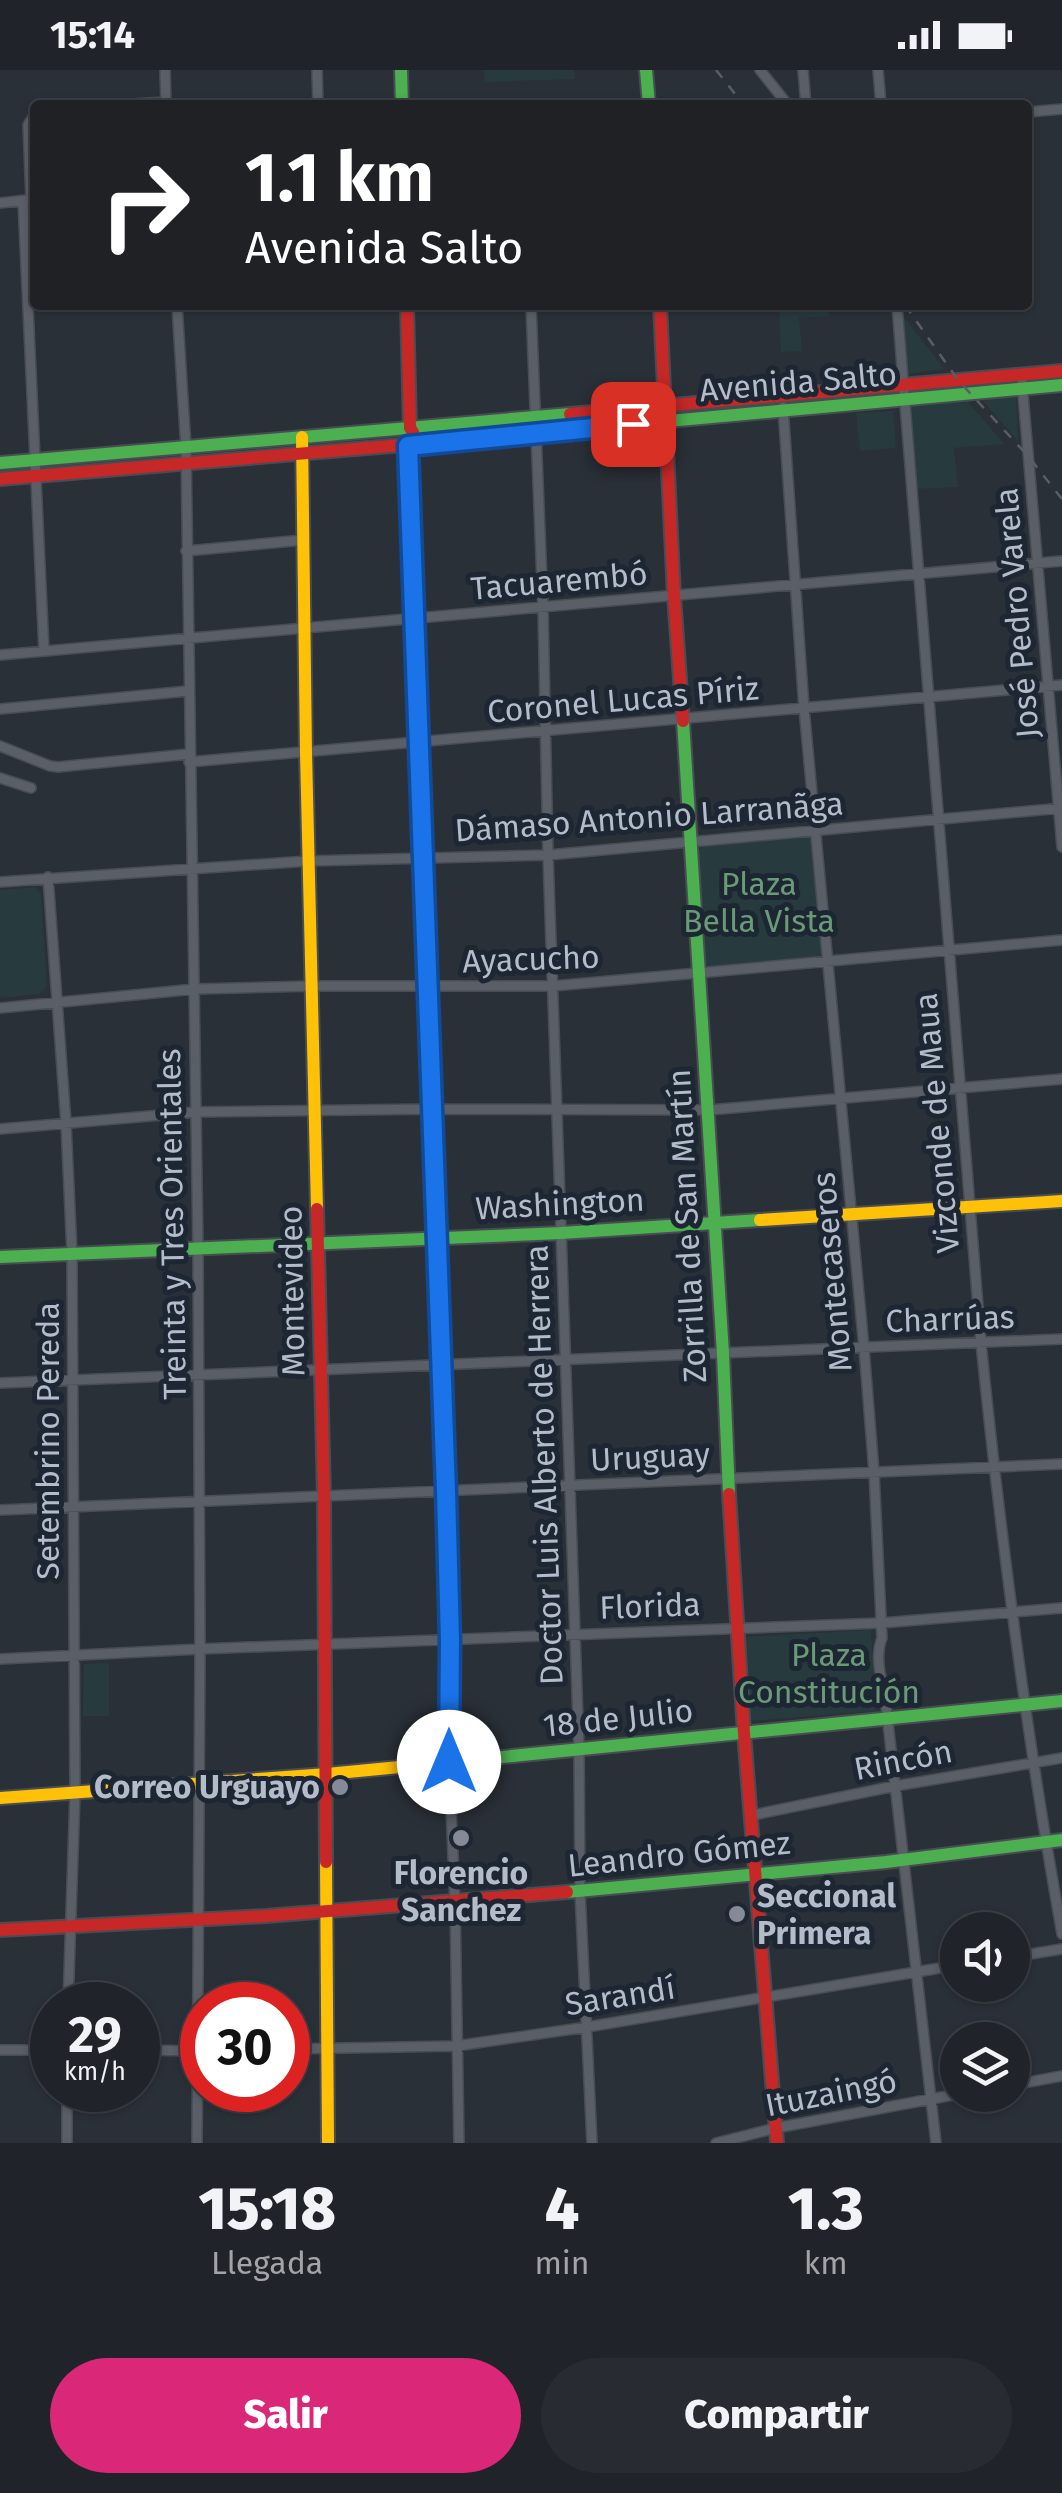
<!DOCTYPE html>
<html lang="es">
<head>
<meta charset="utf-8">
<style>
	:root { --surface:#20242a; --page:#282c32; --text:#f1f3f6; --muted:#a2a4a8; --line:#3d4147; --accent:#db2777 }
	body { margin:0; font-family:"Fira Sans",sans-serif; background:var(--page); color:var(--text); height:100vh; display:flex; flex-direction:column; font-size:38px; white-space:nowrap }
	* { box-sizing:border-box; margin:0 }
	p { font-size:32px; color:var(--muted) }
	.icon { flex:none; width:55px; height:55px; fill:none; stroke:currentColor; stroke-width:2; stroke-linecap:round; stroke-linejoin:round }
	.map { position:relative; height:2073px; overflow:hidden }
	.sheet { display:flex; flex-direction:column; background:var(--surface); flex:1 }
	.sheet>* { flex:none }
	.top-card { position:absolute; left:30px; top:30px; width:1002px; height:210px; border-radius:10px; box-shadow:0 2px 8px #0004,0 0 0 2px var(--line); background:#202124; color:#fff; overflow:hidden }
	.controls { position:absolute; left:940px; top:1842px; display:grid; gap:20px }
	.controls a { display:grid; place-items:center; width:90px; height:90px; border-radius:50%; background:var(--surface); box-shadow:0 2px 8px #0004,0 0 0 2px var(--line); font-size:50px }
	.speed { position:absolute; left:30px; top:1912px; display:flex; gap:20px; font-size:50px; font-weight:700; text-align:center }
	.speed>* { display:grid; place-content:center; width:130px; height:130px; border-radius:50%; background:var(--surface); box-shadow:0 2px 8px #0004,0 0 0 2px var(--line); line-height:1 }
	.speed small { font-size:25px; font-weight:400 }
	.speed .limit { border:15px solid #d22; background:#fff; color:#111 }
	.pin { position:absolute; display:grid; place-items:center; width:85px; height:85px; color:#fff; margin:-42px; border-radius:20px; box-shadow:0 5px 15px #0006 }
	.me { position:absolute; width:110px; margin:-55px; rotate:0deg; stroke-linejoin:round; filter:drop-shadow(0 0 8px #0008) }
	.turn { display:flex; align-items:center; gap:35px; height:210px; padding:0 50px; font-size:45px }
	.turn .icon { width:130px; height:130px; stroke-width:2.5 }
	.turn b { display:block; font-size:70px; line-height:85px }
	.eta { display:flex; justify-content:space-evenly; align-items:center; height:170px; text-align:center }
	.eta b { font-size:60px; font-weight:800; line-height:70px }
	.cta { display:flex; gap:20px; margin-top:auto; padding:20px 50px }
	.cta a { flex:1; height:115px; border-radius:60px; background:var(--accent); color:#fff; font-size:40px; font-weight:800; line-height:115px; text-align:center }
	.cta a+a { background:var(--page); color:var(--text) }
	.status { display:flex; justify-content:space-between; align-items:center; height:70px; padding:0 50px; background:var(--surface); direction:ltr }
	.status svg { height:28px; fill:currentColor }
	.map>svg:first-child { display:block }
</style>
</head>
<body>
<div class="status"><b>15:14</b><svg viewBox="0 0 49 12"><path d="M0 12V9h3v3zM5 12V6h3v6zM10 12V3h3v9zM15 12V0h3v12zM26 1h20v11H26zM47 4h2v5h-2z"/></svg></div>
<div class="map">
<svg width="1062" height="2073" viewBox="0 0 1062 2073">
	<rect width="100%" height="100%" fill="#2a3038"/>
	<path fill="#273a3e" d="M 484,0 L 574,0 L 574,9 L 485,12 Z
		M 779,235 L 828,235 L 829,246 L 799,248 L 802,281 L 781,282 Z
		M 904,247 L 944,299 L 908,304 Z
		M 1016,327 L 1018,371 L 981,329 Z
		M 968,332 L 1004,374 L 954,378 L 958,417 L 917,419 L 911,337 Z
		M 893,341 L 896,378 L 860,381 L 856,343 Z
		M 808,767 L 812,771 L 822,883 L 819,886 L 711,897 L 705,892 L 698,781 L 703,776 Z
		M 35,817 L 41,824 L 47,916 L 39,924 L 0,928 L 0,820 Z
		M 871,1560 L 876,1641 L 750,1651 L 744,1567 Z
		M 109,1593 L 109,1646 L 83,1646 L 84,1594 Z"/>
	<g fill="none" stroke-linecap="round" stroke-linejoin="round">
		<g stroke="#484c53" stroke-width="12">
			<path id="street" d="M 165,0 L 166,35
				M 317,0 L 318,35
				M 760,0 L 788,35
				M 803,0 L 806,35
				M 878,0 L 881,35
				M 116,35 L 166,32
				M 1028,42 L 1062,39
				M 31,130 L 28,55 L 35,44
				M 23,131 L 44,581
				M 0,133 L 27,130
				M 177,235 L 186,378 L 198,1179 L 200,1579 L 197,2073
				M 531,235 L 543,538 L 548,785 L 579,1679 L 580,1822 L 592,2073
				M 897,235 L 981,1273 C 1001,1471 1027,1668 1062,1864
				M 1022,313 L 1062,777
				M 783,337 L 804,638 L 864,1278 L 874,1402 L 882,1568 C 876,1582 879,1604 884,1618 L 936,2073
				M 408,376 L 446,1421 L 450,1570 L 449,1691 L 455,1833 L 459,2073
				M 186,481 L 303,470
				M 0,585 L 1062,491
				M 0,639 L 188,621
				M 0,676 L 50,696 L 58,697 L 189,684
				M 189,692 L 1062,615
				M 0,708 L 31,718
				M 48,807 L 66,1053 L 72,1184 L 75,1723 L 68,1935
				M 0,812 L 308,791 L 548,785 L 1062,738
				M 0,938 L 195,919 L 312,916 L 553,916 L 1062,870
				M 0,1059 L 196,1042 L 432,1039 L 709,1040 L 1062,1009
				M 0,1313 L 1062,1269
				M 0,1440 L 1062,1394
				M 0,1589 L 200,1579 L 881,1553 L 1062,1538
				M 753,1745 L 895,1716 L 1062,1688
				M 1012,1887 L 1062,1879
				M 288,1979 L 456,1976 L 587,1957 L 958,1895
				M 0,1980 L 52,1980
				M 138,1980 L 200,1981
				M 1012,2015 L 1062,2006
				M 67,2020 L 67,2073
				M 716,2073 L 776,2058 L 958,2024"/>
		</g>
		<g stroke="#484c53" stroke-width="16">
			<path id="fast" d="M 401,0 L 402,35
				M 646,0 L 649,35
				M 439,372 L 1062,315
				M 0,393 L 570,344
				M 683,651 L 723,1284 L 729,1424
				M 0,1187 L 561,1163 L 760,1150
				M 472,1690 L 1062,1631
				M 567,1822 L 886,1792 L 1062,1770"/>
		</g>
		<g stroke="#484c53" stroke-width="16">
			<path id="slow" d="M 302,367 L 306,683 L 317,1139
				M 760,1150 L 1062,1131
				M 0,1728 L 327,1704 L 472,1690
				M 326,1792 L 328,2073"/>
		</g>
		<g stroke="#484c53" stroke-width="16">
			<path id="jam" d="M 407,235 L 410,358 L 413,362
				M 660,235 L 674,526 L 683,651
				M 570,344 L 1062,301
				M 0,409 L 439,372
				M 317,1139 L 324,1426 L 326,1792
				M 729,1424 L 744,1663 L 777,2073
				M 0,1860 L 266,1846 L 567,1822"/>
		</g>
		<use href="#street" stroke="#5a5e66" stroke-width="9"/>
		<use href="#fast" stroke="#4caf50" stroke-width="12"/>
		<use href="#slow" stroke="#ffc107" stroke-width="12"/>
		<use href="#jam" stroke="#c62828" stroke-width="12"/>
		<path stroke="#595d64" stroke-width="2.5" stroke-dasharray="10 10" stroke-linecap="butt" d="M 716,0 L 744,35
			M 905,235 L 958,310 L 1028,386 L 1062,429"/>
	</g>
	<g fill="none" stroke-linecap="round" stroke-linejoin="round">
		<g stroke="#114b97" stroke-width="25">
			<path id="route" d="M 449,1692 L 450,1570 L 446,1421 L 408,376 L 633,354"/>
		</g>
		<use href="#route" stroke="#1a73e8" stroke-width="18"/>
	</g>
	<g fill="#848b96" stroke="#1d2633" stroke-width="4">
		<circle cx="340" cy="1717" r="10"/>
		<circle cx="461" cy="1768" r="10"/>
		<circle cx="737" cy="1844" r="10"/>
	</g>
	<g text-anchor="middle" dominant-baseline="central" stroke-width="10" stroke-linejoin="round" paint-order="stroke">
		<g font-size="32" fill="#b4bcc9" stroke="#1d2633">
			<text transform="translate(798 312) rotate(-5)">Avenida Salto</text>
			<text transform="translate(559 511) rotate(-5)">Tacuarembó</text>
			<text transform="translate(1017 543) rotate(-95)">José Pedro Varela</text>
			<text transform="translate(623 630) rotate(-5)">Coronel Lucas Píriz</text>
			<text transform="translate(649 747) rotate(-4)">Dámaso Antonio Larranãga</text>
			<text transform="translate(531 889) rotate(-2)">Ayacucho</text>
			<text transform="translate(937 1053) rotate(-95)">Vizconde de Maua</text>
			<text transform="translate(560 1134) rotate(-3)">Washington</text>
			<text transform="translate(172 1154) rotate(-91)">Treinta y Tres Orientales</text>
			<text transform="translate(687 1156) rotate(-93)">Zorrilla de San Martín</text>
			<text transform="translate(832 1202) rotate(-95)">Montecaseros</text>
			<text transform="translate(292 1221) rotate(-91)">Montevideo</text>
			<text transform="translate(950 1249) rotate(-2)">Charrúas</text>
			<text transform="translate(48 1371) rotate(-90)">Setembrino Pereda</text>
			<text transform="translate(650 1387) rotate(-3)">Uruguay</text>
			<text transform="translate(544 1395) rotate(-92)">Doctor Luis Alberto de Herrera</text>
			<text transform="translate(650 1536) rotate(-2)">Florida</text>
			<text transform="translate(618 1648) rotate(-6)">18 de Julio</text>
			<text transform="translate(903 1690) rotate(-11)">Rincón</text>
			<text transform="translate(679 1784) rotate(-6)">Leandro Gómez</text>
			<text transform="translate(620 1926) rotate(-9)">Sarandí</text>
			<text transform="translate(831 2023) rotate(-11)">Ituzaingó</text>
		</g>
		<g font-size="32" fill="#6b9a76" stroke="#1d2633">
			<text x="759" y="814">Plaza<tspan x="759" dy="37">Bella Vista</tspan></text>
			<text x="829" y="1585">Plaza<tspan x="829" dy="37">Constitución</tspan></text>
		</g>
		<g font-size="32" font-weight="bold" fill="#b4bcc9" stroke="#1d2633" text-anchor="end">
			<text x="320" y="1717">Correo Urguayo</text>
			<text x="461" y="1803" text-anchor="middle">Florencio<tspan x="461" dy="37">Sanchez</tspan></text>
			<text x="757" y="1826" text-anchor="start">Seccional<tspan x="757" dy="37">Primera</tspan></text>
		</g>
	</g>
</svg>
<div class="controls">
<a><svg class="icon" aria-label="sound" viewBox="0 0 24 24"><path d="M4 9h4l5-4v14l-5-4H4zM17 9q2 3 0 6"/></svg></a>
<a><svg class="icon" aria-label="layers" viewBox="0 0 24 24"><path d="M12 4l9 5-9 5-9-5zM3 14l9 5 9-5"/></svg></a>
</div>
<div class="speed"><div>29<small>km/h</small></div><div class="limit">30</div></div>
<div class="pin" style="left:633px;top:354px;background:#d93025"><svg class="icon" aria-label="arrive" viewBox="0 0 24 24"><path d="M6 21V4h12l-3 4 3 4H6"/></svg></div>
<svg class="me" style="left:449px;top:1692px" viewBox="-20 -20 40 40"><circle r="19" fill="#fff"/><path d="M0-13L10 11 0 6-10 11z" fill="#1a73e8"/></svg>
<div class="top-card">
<div class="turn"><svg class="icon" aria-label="right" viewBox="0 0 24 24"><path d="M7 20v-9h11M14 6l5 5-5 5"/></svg><div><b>1.1 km</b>Avenida Salto</div></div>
</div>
</div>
<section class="sheet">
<div class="eta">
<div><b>15:18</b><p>Llegada</p></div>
<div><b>4</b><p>min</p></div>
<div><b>1.3</b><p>km</p></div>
</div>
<div class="cta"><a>Salir</a><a>Compartir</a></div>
</section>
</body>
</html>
